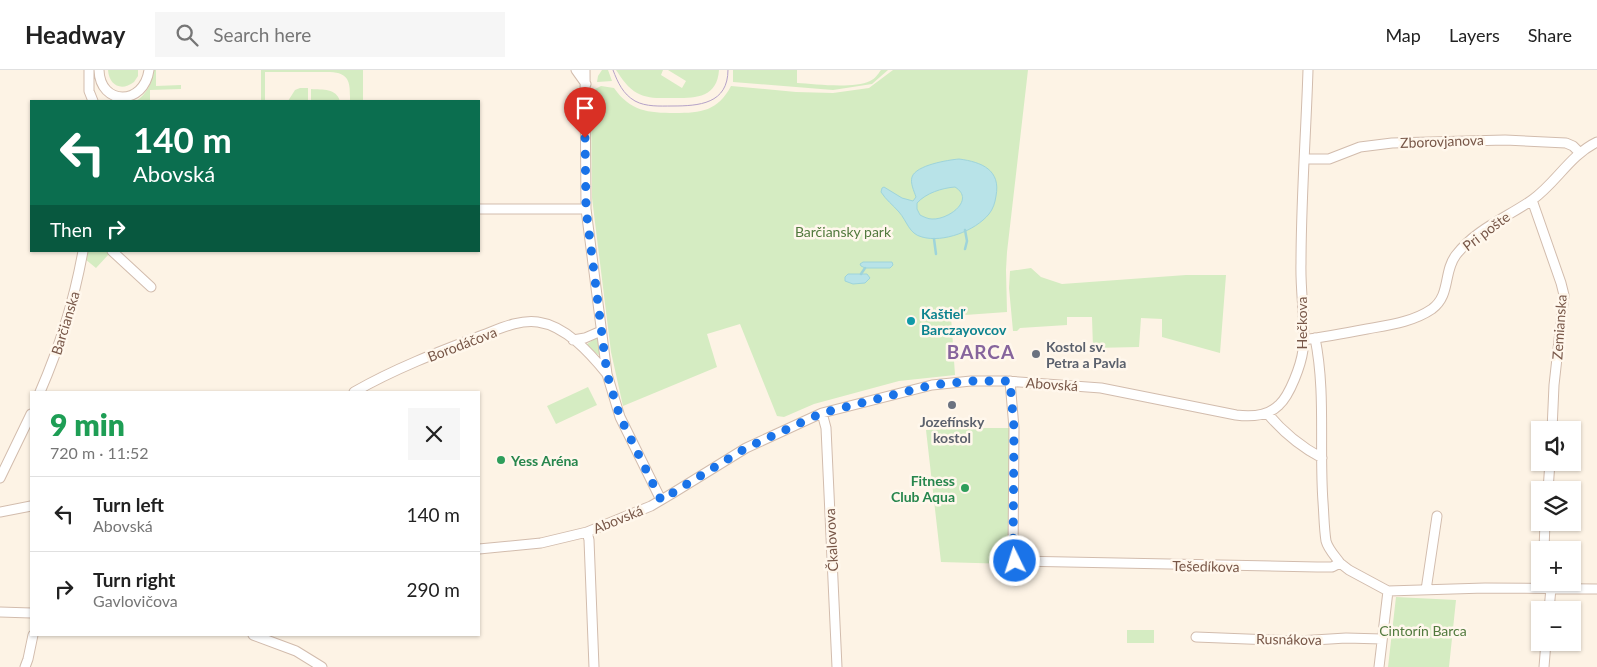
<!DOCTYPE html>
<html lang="en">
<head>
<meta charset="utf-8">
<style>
	:root { --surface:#fff; --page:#f6f6f6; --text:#222; --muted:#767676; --line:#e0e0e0 }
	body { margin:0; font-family:Lato,sans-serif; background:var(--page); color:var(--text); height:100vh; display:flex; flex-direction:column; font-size:19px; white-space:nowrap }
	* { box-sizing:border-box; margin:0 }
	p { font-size:16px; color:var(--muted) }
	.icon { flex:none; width:28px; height:28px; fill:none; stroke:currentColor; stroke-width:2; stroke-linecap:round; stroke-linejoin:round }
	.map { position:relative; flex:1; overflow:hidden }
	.side { position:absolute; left:30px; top:321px; width:450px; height:245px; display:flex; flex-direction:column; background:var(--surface); border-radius:0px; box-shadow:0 1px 4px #0004 }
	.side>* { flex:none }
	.top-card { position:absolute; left:30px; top:30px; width:450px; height:152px; border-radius:0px; box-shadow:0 1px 4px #0004; background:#0b6e4f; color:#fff; overflow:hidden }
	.tools { position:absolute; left:1531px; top:351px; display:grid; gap:10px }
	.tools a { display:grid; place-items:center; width:50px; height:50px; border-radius:0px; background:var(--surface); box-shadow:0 1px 4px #0004; font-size:25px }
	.pin { position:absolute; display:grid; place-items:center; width:42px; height:42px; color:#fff; margin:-51px -21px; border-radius:50% 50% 50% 0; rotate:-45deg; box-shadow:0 0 5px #0007 }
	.pin .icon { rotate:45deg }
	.me { position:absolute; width:55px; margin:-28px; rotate:356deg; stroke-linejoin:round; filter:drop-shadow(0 0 4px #0008) }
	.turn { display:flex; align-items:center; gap:18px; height:105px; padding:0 20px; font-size:22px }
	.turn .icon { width:65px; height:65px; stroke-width:2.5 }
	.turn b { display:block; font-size:35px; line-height:42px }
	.then { display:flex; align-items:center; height:48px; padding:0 20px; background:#0003; gap:10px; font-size:19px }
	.round { display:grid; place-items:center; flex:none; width:52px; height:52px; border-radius:0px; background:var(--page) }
	.overview { display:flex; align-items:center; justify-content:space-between; height:85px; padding:0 20px }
	h1 { font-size:30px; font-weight:800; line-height:38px; color:#1e9e55 }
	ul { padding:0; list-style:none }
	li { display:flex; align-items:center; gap:15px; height:75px; padding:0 20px; border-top:1px solid var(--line) }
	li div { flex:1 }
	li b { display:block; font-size:19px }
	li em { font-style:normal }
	header { display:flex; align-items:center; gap:30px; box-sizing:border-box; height:70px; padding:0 25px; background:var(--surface); border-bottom:1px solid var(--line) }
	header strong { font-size:24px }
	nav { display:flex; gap:28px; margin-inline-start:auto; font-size:18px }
	.search { width:350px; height:45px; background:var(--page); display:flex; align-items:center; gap:12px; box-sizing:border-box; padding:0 18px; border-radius:0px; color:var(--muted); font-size:19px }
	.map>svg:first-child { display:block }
</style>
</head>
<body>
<header>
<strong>Headway</strong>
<div class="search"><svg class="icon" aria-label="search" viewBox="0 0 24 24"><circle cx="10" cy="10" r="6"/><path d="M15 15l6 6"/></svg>Search here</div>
<nav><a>Map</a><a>Layers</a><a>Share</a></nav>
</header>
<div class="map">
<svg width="1597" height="597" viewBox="0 0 1597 597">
	<rect width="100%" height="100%" fill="#fdf3e5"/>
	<path fill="#d5ecc2" d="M 108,0 L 138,0 L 138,6 L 134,12 C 121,22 109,15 108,0 Z
		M 154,0 L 156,0 L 156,16 L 181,15 L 181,19 L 150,20 L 150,31 L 136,31 C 147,24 152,13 154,0 Z
		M 261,0 L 363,0 L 363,31 L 350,31 C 350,14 351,3 330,2 L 265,2 L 265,31 L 261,31 Z
		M 602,0 L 608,0 L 612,11 L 597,12 L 598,6 Z
		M 616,0 L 663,0 L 661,5 L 682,18 L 686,11 L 668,0 L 719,0 C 717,29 694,28 672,28 C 660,28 648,29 637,23 C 628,18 622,9 616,0 Z
		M 733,0 L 797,0 L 797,13 C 815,14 853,19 870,11 C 875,9 878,4 881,0 L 888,0 L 872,14 L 833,20 L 733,12 Z
		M 893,0 L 1028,0 L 1007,182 L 1006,200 L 1007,242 L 951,246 L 955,305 L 899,311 L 814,334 L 784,347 L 777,346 L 740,254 L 707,264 L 717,297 L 623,336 L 611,282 L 592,128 L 591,34 L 593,20 L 601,16 L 614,18 C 630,41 648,43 675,43 C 701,43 718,41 731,16 L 796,22 L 833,23 L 869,18 Z
		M 300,18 L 308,18 L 308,31 L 288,31 L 295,20 Z
		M 311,19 C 323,20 336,18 340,31 L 311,31 Z
		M 87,181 L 106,181 L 109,184 L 96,198 L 85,189 Z
		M 1031,198 L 1041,207 L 1062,214 L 1186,205 L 1226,205 L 1220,283 L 1162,267 L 1162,249 L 1141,248 L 1139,277 L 1093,278 L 1092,247 L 1067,247 L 1067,255 L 1020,258 L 1017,261 L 1013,261 L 1009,218 L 1010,201 Z
		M 598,266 L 600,286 L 586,275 Z
		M 588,317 L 597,335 L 556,354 L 547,336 Z
		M 973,358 L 1014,358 L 1015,491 L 1010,494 L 941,492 L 926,360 Z
		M 1396,527 L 1456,530 L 1449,597 L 1388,597 Z
		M 1127,560 L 1154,560 L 1154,573 L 1127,573 Z"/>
	<path fill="#b8e3e8" stroke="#9ed4db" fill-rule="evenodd" d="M 959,89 C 982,92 1001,100 996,126 C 995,133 993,139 989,144 C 975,161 943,173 922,167 C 909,164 907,151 899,142 C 893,135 886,130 881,122 L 882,118 L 884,117 L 902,128 L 913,131 L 916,127 C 914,121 910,113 912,107 C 916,95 948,90 959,89 ZM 955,117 C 976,130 948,150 932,149 C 928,149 924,147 920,145 L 917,139 L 917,133 C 926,123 942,118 955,117 Z
		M 863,192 L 892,192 L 893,195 L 890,198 L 865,198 L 861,196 L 860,194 Z
		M 848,204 L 867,204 L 870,208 L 865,213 L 853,214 L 845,211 L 845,207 Z"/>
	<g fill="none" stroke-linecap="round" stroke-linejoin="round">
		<path stroke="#9ed4db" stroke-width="2.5" d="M 934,169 L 936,184
			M 965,179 L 967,171 L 965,160
			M 861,204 L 865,198"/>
		<g stroke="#d2bcad" stroke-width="11">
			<path id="minor" d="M 89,0 L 89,21 L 93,31
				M 99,0 C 100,36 144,36 149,0
				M 576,0 L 586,14
				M 585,0 L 586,139 L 607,304 L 620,347 L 661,430
				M 1305,89 L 1329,89 L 1360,77 L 1392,73 L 1505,70 L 1566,73 L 1573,76 L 1579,82
				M 1532,130 L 1561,213 L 1564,225 L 1554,315 L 1552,360
				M 479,139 L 586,139
				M 112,181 L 151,217
				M 1315,268 C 1326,322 1319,378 1323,432 C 1324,445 1324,458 1326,471 C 1328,479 1335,486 1340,493
				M 573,270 L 585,268 L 601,261
				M 1303,270 C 1324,267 1346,263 1367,259 C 1389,255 1413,252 1432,239 C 1451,225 1443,202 1456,185 C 1476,159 1506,148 1532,130 C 1556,113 1570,85 1597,72
				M 1010,311 L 1014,358 L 1013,485 L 1015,491 L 1317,497 L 1332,497 L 1340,493 L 1349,500 L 1388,521 L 1485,518 L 1597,519
				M 40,322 C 60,276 74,231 83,181
				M 354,322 C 394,299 438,282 483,265 C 499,259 520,249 538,252 C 566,256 590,283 607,304
				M 822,343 L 826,358 L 837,597
				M 1267,343 C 1282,361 1301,377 1322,388
				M 0,408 L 31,344
				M 1548,420 L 1550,392
				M 0,442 L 31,436
				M 587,462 L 589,470 L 594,597
				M 479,479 L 541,473 L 587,462 L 651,436 L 673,423 L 746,378 L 822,343 L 932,315 L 971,311 L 1006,311 L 1101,318 L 1236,345 C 1251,347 1268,346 1279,335 C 1290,325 1301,295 1303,280 C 1306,252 1300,222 1301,193 C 1301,129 1306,64 1308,0
				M 1544,480 L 1545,452
				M 1426,520 L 1437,446
				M 1549,540 L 1551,518
				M 0,542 L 31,543
				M 253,565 L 296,581 L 322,597
				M 1196,567 L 1298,571 L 1346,568 L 1382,569
				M 25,597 L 28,589 L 33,565
				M 1379,597 L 1388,521
				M 1544,597 L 1546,572"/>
		</g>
		<use href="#minor" stroke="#fff" stroke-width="9"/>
		<path stroke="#b5a2c8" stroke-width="1" d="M 613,0 C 618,13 623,24 635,31 C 646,37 660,36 672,36 C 699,36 728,34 728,0"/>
	</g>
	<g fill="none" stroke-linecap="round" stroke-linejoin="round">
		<path stroke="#1a73e8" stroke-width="9" stroke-dasharray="0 16.2" d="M 585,68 L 586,139 L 607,304 L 620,347 L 661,430 L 746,378 L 822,343 L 932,315 L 971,311 L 1010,311 L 1014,358 L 1013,485 L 1015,491"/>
	</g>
	<circle fill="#0f9aa8" stroke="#fff7ec" stroke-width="2" cx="911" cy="251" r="5"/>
	<g fill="#6b7280" stroke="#fff7ec" stroke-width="2">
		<circle cx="1036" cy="284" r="5"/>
		<circle cx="952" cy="335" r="5"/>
	</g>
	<g fill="#2e9e5b" stroke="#fff7ec" stroke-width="2">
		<circle cx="501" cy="390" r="5"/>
		<circle cx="965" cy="418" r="5"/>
	</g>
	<g text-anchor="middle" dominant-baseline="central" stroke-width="5" stroke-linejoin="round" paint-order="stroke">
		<g font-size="14" fill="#785748" stroke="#fff7ec">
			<text transform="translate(1442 71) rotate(-2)">Zborovjanova</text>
			<text transform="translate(1486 161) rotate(-37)">Pri pošte</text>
			<text transform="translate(65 253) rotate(-73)">Barčianska</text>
			<text transform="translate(1301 253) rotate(-90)">Hečkova</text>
			<text transform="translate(1559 257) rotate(-86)">Zemianska</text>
			<text transform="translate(462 274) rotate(-21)">Borodáčova</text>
			<text transform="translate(1052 314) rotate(4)">Abovská</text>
			<text transform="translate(618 449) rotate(-22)">Abovská</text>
			<text transform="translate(831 470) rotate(-93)">Čkalovova</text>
			<text transform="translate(1206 496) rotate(1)">Tešedíkova</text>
			<text transform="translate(1289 569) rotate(1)">Rusnákova</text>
		</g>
		<g font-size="14" fill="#51793d" stroke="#fff7ec">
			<text x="843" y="161">Barčiansky park</text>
			<text x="1423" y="560">Cintorín Barca</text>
		</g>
		<g font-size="14" font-weight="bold" fill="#0d838f" stroke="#fff7ec" text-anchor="start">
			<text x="921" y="243">Kaštieľ<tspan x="921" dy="16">Barczayovcov</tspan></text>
		</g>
		<g font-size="14" font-weight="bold" fill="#5b616d" stroke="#fff7ec" text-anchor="start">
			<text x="1046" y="276">Kostol sv.<tspan x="1046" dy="16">Petra a Pavla</tspan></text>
			<text x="952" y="351" text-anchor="middle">Jozefínsky<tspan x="952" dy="16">kostol</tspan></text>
		</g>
		<g font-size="14" font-weight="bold" fill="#27864d" stroke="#fff7ec" text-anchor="start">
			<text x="511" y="390">Yess Aréna</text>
			<text x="955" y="410" text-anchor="end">Fitness<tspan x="955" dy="16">Club Aqua</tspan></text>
		</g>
		<g font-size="19" font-weight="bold" letter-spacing="1" fill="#86649c" stroke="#fff7ec">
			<text x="981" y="281">BARCA</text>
		</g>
	</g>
</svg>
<div class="tools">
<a><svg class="icon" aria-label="sound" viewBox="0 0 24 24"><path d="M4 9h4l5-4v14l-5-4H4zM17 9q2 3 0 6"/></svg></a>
<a><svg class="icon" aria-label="layers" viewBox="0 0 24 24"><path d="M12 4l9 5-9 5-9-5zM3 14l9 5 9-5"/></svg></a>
<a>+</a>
<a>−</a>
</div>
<div class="pin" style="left:585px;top:68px;background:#d93025"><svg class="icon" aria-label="arrive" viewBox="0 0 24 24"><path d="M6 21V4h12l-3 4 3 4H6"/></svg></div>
<svg class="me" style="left:1015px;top:491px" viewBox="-20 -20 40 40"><circle r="17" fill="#1a73e8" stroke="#fff" stroke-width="3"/><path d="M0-11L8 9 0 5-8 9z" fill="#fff"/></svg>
<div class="top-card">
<div class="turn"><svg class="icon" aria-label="left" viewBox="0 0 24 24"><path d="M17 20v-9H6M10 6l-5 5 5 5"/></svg><div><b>140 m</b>Abovská</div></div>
<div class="then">Then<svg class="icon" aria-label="right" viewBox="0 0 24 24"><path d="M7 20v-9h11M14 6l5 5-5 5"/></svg></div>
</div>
<section class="side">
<div class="overview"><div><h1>9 min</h1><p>720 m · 11:52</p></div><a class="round"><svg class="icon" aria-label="close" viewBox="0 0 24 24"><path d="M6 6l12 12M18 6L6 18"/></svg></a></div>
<ul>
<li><svg class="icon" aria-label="left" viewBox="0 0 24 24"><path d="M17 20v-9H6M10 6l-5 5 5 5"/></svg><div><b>Turn left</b><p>Abovská</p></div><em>140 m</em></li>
<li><svg class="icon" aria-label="right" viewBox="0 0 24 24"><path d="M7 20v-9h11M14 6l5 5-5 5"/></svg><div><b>Turn right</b><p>Gavlovičova</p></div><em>290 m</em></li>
</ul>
</section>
</div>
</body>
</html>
